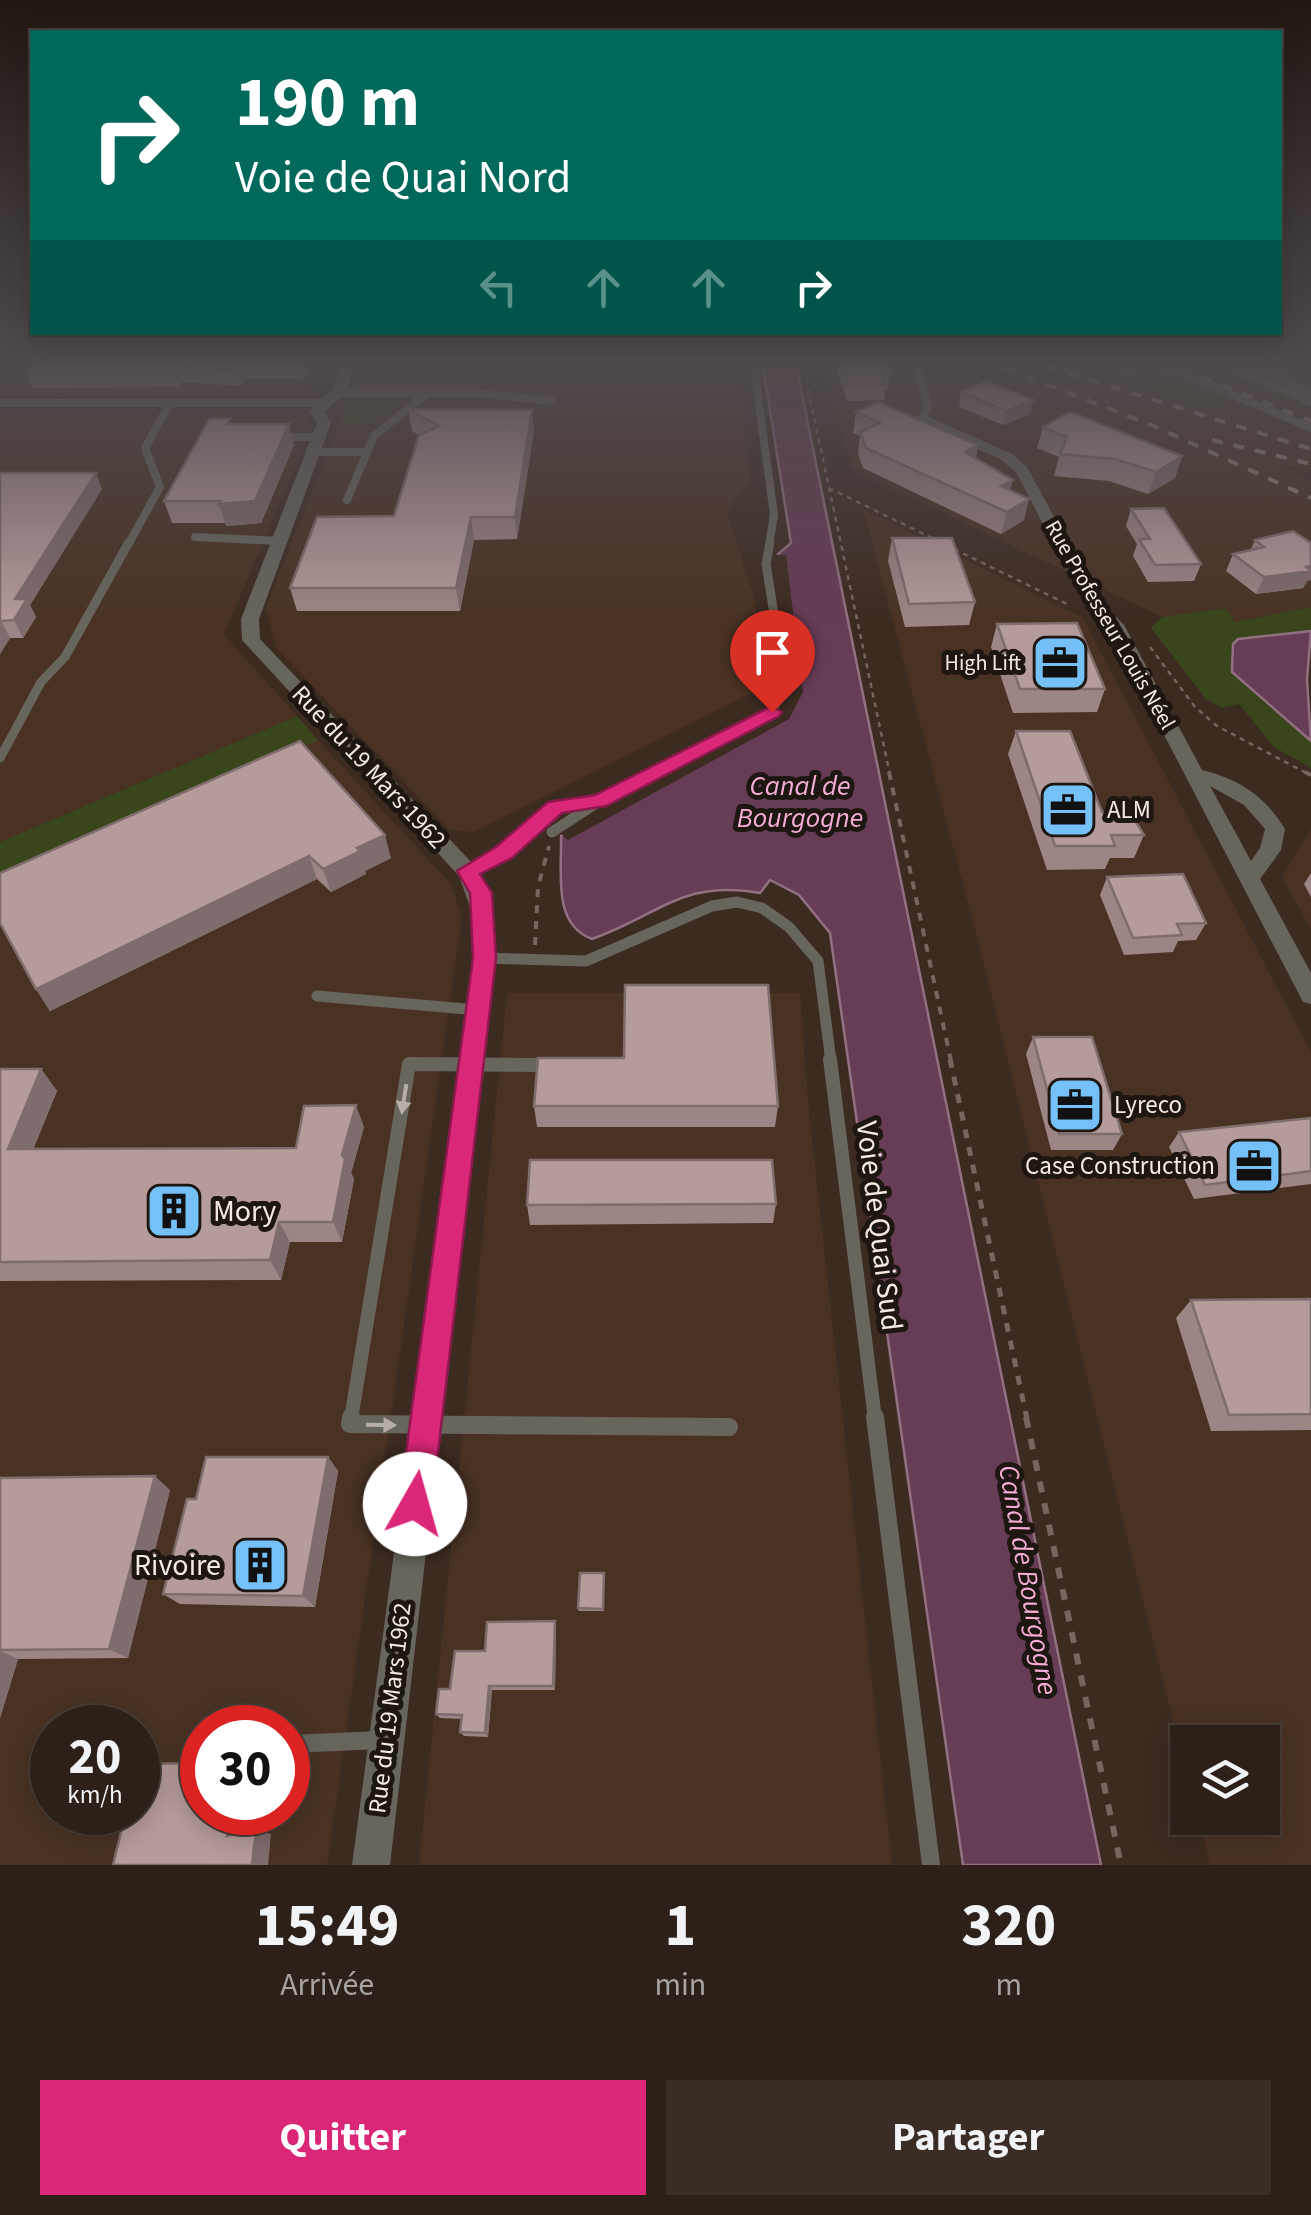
<!DOCTYPE html>
<html lang="fr">
<head>
<meta charset="utf-8">
<style>
	:root { --surface:#2d2019; --page:#392d26; --text:#f1f3f6; --muted:#a7a3a2; --line:#483e38; --accent:#db2777 }
	body { margin:0; font-family:"Source Sans 3",sans-serif; background:var(--page); color:var(--text); height:100vh; display:flex; flex-direction:column; font-size:38px; white-space:nowrap }
	* { box-sizing:border-box; margin:0 }
	p { font-size:32px; color:var(--muted) }
	.icon { flex:none; width:55px; height:55px; fill:none; stroke:currentColor; stroke-width:2; stroke-linecap:round; stroke-linejoin:round }
	.map { position:relative; height:1865px; overflow:hidden }
	.panel { display:flex; flex-direction:column; background:var(--surface); flex:1 }
	.panel>* { flex:none }
	.top-card { position:absolute; left:30px; top:30px; width:1252px; height:305px; border-radius:0px; box-shadow:0 5px 25px #0003,0 0 0 2px var(--line); background:#00695c; color:#fff; overflow:hidden }
	.tools { position:absolute; left:1170px; top:1725px; display:grid; gap:20px }
	.tools a { display:grid; place-items:center; width:110px; height:110px; border-radius:0px; background:var(--surface); box-shadow:0 5px 25px #0003,0 0 0 2px var(--line); font-size:50px }
	.speed { position:absolute; left:30px; top:1705px; display:flex; gap:20px; font-size:50px; font-weight:700; text-align:center }
	.speed>* { display:grid; place-content:center; width:130px; height:130px; border-radius:50%; background:var(--surface); box-shadow:0 5px 25px #0003,0 0 0 2px var(--line); line-height:1 }
	.speed small { font-size:25px; font-weight:400 }
	.speed .limit { border:15px solid #d22; background:#fff; color:#111 }
	.pin { position:absolute; display:grid; place-items:center; width:85px; height:85px; color:#fff; margin:-102px -42px; border-radius:50% 50% 50% 0; rotate:-45deg; box-shadow:0 0 10px #0007 }
	.pin .icon { rotate:45deg }
	.me { position:absolute; width:110px; margin:-55px; rotate:7deg; stroke-linejoin:round; filter:drop-shadow(0 0 8px #0008) }
	.turn { display:flex; align-items:center; gap:35px; height:210px; padding:0 40px; font-size:45px }
	.turn .icon { width:130px; height:130px; stroke-width:2.5 }
	.turn b { display:block; font-size:70px; line-height:85px }
	.lanes { display:flex; align-items:center; height:95px; padding:0 40px; background:#0003; justify-content:center; gap:50px; direction:ltr }
	.lanes .off { opacity:.35 }
	.eta { display:flex; justify-content:space-evenly; align-items:center; height:170px; text-align:center }
	.eta b { font-size:60px; font-weight:700; line-height:70px }
	.action { display:flex; gap:20px; margin-top:auto; padding:20px 40px }
	.action a { flex:1; height:115px; border-radius:0px; background:var(--accent); color:#fff; font-size:40px; font-weight:700; line-height:115px; text-align:center }
	.action a+a { background:var(--page); color:var(--text) }
	.map>svg:first-child { display:block }
</style>
</head>
<body>
<div class="map">
<svg width="1311" height="1865" viewBox="0 0 1311 1865">
	<rect width="100%" height="100%" fill="#3c2b21"/>
	<path fill="#493224" fill-rule="evenodd" d="M 0,360 L 341,360 L 333,379 L 299,392 L 53,393 L 0,390 Z
		M 364,360 L 736,360 L 750,478 L 727,513 L 753,593 L 768,685 L 474,832 L 450,830 L 275,647 L 266,608 Z
		M 823,360 L 1047,360 L 1202,408 L 1226,394 L 1146,360 L 1185,360 L 1311,410 L 1311,470 L 1283,465 L 1311,482 L 1311,607 L 1235,622 L 1226,608 L 1162,617 L 853,470 Z
		M 219,414 L 306,416 L 311,431 L 224,634 L 297,716 L 0,842 L 0,415 Z
		M 863,509 L 1083,618 L 1311,1052 L 1311,1865 L 1210,1865 L 1198,1818 L 1262,1818 L 1262,1742 L 1188,1742 L 1187,1776 L 973,922 Z
		M 318,740 L 451,884 L 462,917 L 327,1865 L 0,1865 L 0,880 ZM 52,1728 L 138,1728 L 138,1812 L 52,1812 ZM 202,1728 L 288,1728 L 288,1812 L 202,1812 Z
		M 1311,829 L 1311,930 L 1282,877 Z
		M 507,993 L 800,993 L 808,1102 L 892,1865 L 419,1865 Z"/>
	<path fill="#39451b" d="M 1047,360 L 1146,360 L 1233,399 L 1202,408 Z
		M 1185,360 L 1311,360 L 1311,410 Z
		M 352,398 L 401,402 L 373,423 L 341,424 Z
		M 1311,607 L 1311,631 L 1235,641 L 1232,672 L 1311,741 L 1311,768 L 1274,747 L 1239,704 L 1222,708 L 1206,699 L 1151,628 L 1162,617 L 1226,608 L 1235,622 Z
		M 297,716 L 318,740 L 0,880 L 0,842 Z"/>
	<path fill="#673c55" stroke="#927080" stroke-width="2.5" d="M 762,360 L 795,360 L 1101,1865 L 963,1865 L 830,933 L 799,895 L 770,880 L 760,893 C 682,879 660,915 592,939 C 552,924 562,873 561,836 L 767,728 L 782,717 L 796,691 L 778,554 L 791,543 Z
		M 1311,631 L 1307,680 L 1311,741 L 1232,672 L 1233,644 L 1238,639 Z"/>
	<path fill="#3c2b21" d="M 773,555 L 786,555 L 803,692 L 789,719 L 568,840 L 558,831 L 764,723 L 786,704 L 791,691 Z"/>
	<g fill="none" stroke-linecap="round" stroke-linejoin="round">
		<path stroke="#76665e" stroke-width="2.5" stroke-dasharray="5 5" stroke-linecap="butt" d="M 802,360 L 890,775
			M 1105,360 L 1150,381
			M 829,488 L 932,538
			M 954,549 L 1071,606
			M 1150,647 L 1195,707 L 1217,726 L 1310,775"/>
		<path stroke="#76665e" stroke-width="4" stroke-dasharray="8 8" stroke-linecap="butt" d="M 889,772 L 951,1061
			M 1305,772 L 1311,775
			M 535,945 L 538,887 L 549,846"/>
		<path stroke="#76665e" stroke-width="5" stroke-dasharray="9 9" stroke-linecap="butt" d="M 950,1059 L 1027,1419"/>
		<path stroke="#76665e" stroke-width="6" stroke-dasharray="11 11" stroke-linecap="butt" d="M 1026,1417 L 1121,1865"/>
		<path stroke="#68655d" stroke-width="8" d="M 753,360 L 774,515 L 769,545
			M 915,360 L 928,407 L 922,419
			M 1150,360 L 1311,428
			M 1226,360 L 1244,373 L 1311,402
			M 1246,360 L 1311,394
			M 338,393 L 476,393 L 552,401
			M 279,437 L 320,437
			M 315,452 L 364,452
			M 347,500 L 374,436 L 427,393
			M 195,537 L 280,541
			M 128,545 L 160,487 L 145,448 L 170,403"/>
		<path stroke="#68655d" stroke-width="9" d="M 0,758 L 41,682 L 65,657 L 129,542
			M 650,775 L 772,712 L 785,683 L 766,564 L 770,542"/>
		<path stroke="#68655d" stroke-width="11" d="M 552,832 L 595,804
			M 467,871 L 504,852 L 556,806 L 599,801 L 655,772
			M 485,958 L 586,961 L 712,906 L 737,902 L 762,908 L 789,927 L 818,961 L 831,1061
			M 317,996 L 478,1010"/>
		<path stroke="#68655d" stroke-width="14" d="M 830,1059 L 875,1419
			M 351,1419 L 409,1064 L 551,1065"/>
		<path stroke="#68655d" stroke-width="18" d="M 351,1417 L 350,1424 L 729,1427
			M 875,1417 L 931,1865
			M 290,1744 L 381,1740"/>
		<path fill="#68655d" fill-rule="evenodd" d="M 346,360 L 358,360 L 345,393 L 324,412 L 331,423 L 259,619 L 260,639 L 475,866 L 492,903 L 496,946 L 390,1865 L 352,1865 L 474,958 L 472,913 L 459,876 L 242,640 L 241,619 L 317,423 L 310,412 L 314,407 L 0,407 L 0,399 L 320,399 L 332,391 Z
			M 917,416 L 927,416 L 1012,454 L 1027,467 L 1099,600 L 1124,625 L 1202,770 C 1239,779 1265,796 1285,829 L 1281,850 L 1260,879 L 1311,973 L 1311,1004 L 1303,1002 L 1108,627 L 1084,603 L 1016,472 L 1002,460 L 917,422 ZM 1210,786 L 1244,805 L 1265,829 L 1260,848 L 1251,861 Z"/>
		<path stroke="#8f8178" stroke-width="4" stroke-dasharray="11 11" stroke-linecap="butt" d="M 984,360 L 1156,427 L 1311,498
			M 1026,360 L 1311,449
			M 1161,360 L 1311,421
			M 1212,440 L 1311,464"/>
	</g>
	<path fill="#9c8584" d="M 0,360 L 311,360 L 304,379 L 243,379 L 240,386 L 183,382 L 180,387 L 33,388 L 26,372 L 35,361 Z
		M 836,360 L 885,360 L 890,373 L 888,389 L 885,389 L 884,400 L 847,401 L 836,367 Z
		M 961,392 L 1030,414 L 1003,425 L 959,407 Z
		M 408,409 L 534,431 L 517,539 L 474,540 L 460,611 L 297,611 L 290,588 L 394,516 L 419,435 L 412,431 Z
		M 856,412 L 978,445 L 976,458 L 1010,490 L 1024,520 L 1001,534 L 863,468 L 858,453 L 860,436 L 853,433 Z
		M 231,424 L 294,445 L 261,523 L 226,526 L 225,523 L 172,523 L 164,501 Z
		M 1043,427 L 1182,456 L 1175,478 L 1148,494 L 1109,481 L 1054,476 L 1059,457 L 1037,448 Z
		M 0,473 L 102,489 L 30,605 L 36,617 L 23,638 L 10,638 L 0,654 Z
		M 1131,509 L 1201,564 L 1194,581 L 1148,582 L 1133,556 L 1137,544 L 1126,526 Z
		M 892,538 L 975,602 L 969,625 L 905,627 L 888,561 Z
		M 1255,540 L 1311,543 L 1311,580 L 1307,581 L 1303,588 L 1256,594 L 1226,571 L 1233,554 L 1250,551 Z
		M 997,624 L 1105,689 L 1097,712 L 1013,713 L 991,647 Z
		M 1016,731 L 1102,812 L 1144,835 L 1134,858 L 1110,858 L 1105,869 L 1047,870 L 1008,754 Z
		M 300,741 L 391,858 L 365,871 L 366,874 L 331,892 L 317,879 L 50,1011 L 36,989 Z
		M 1311,873 L 1311,897 L 1304,884 Z
		M 1107,877 L 1206,923 L 1196,940 L 1178,941 L 1173,952 L 1124,955 L 1100,895 Z
		M 1033,1037 L 1122,1134 L 1113,1150 L 1051,1150 L 1026,1054 Z
		M 0,1069 L 41,1069 L 57,1091 L 33,1149 L 296,1148 L 364,1127 L 351,1173 L 354,1179 L 342,1242 L 290,1242 L 281,1280 L 0,1281 Z
		M 534,1106 L 778,1106 L 775,1127 L 537,1127 Z
		M 1311,1118 L 1311,1184 L 1194,1199 L 1169,1147 L 1179,1132 Z
		M 776,1204 L 773,1223 L 530,1225 L 527,1205 Z
		M 1311,1299 L 1311,1430 L 1211,1431 L 1176,1318 L 1191,1300 Z
		M 328,1457 L 338,1471 L 315,1607 L 180,1604 L 163,1594 L 196,1499 Z
		M 0,1478 L 170,1490 L 128,1658 L 18,1659 L 0,1718 Z
		M 604,1573 L 604,1611 L 579,1611 L 578,1608 Z
		M 555,1621 L 556,1626 L 555,1690 L 492,1690 L 488,1737 L 464,1736 L 460,1732 L 462,1719 L 440,1718 L 436,1714 L 450,1689 L 485,1651 Z"/>
	<path fill="#7f6c6c" d="M 301,360 L 311,360 L 304,379 L 300,363 Z
		M 239,363 L 243,379 L 240,386 L 235,369 Z
		M 178,366 L 183,382 L 180,387 L 175,371 Z
		M 1033,400 L 1030,414 L 1003,425 L 1006,411 Z
		M 532,410 L 534,431 L 517,539 L 515,517 Z
		M 289,424 L 294,445 L 261,523 L 226,526 L 219,504 Z
		M 978,445 L 974,466 L 965,452 Z
		M 1182,456 L 1175,478 L 1148,494 L 1156,472 Z
		M 96,473 L 102,489 L 30,605 L 36,617 L 23,638 L 14,620 L 15,599 Z
		M 1013,480 L 1007,501 L 1001,486 Z
		M 1029,499 L 1024,520 L 1001,534 L 1007,512 Z
		M 471,517 L 474,540 L 460,611 L 456,588 Z
		M 1311,565 L 1311,580 L 1307,581 L 1303,588 L 1256,594 L 1264,577 Z
		M 1,621 L 10,638 L 0,654 L 0,622 Z
		M 385,835 L 391,858 L 365,871 L 366,874 L 331,892 L 323,869 L 357,848 Z
		M 309,856 L 317,879 L 50,1011 L 36,989 Z
		M 41,1069 L 57,1091 L 25,1170 L 8,1149 Z
		M 356,1105 L 364,1127 L 351,1173 L 354,1179 L 342,1242 L 333,1222 L 342,1155 Z
		M 279,1222 L 290,1242 L 281,1280 L 270,1260 Z
		M 328,1457 L 338,1471 L 315,1607 L 303,1596 Z
		M 155,1476 L 170,1490 L 128,1658 L 109,1649 Z
		M 555,1621 L 556,1626 L 555,1690 L 553,1686 Z
		M 0,1651 L 18,1659 L 0,1718 Z
		M 489,1686 L 492,1690 L 488,1737 L 485,1733 Z
		M 232,1812 L 248,1812 L 244,1839 L 227,1836 Z
		M 256,1830 L 271,1834 L 268,1865 L 252,1865 Z"/>
	<path fill="#b59b9a" stroke="#7f6c6c" stroke-width="2.5" d="M 35,360 L 301,360 L 300,363 L 239,363 L 235,369 L 178,366 L 175,371 L 26,372 Z
		M 840,360 L 885,360 L 890,373 L 882,374 L 886,385 L 849,385 Z
		M 986,381 L 1033,400 L 1006,411 L 961,392 Z
		M 878,402 L 978,445 L 965,452 L 1013,480 L 1001,486 L 1029,499 L 1007,512 L 866,448 L 860,432 L 880,423 L 856,412 Z
		M 408,409 L 532,410 L 515,517 L 471,517 L 456,588 L 290,588 L 317,517 L 394,516 L 419,435 L 439,426 Z
		M 1070,412 L 1182,456 L 1156,472 L 1115,459 L 1060,454 L 1067,437 L 1043,427 Z
		M 209,419 L 230,419 L 227,424 L 289,424 L 255,501 L 219,504 L 221,501 L 164,501 Z
		M 0,473 L 96,473 L 15,599 L 27,599 L 14,620 L 1,621 L 0,622 Z
		M 1164,508 L 1201,564 L 1155,565 L 1139,539 L 1150,539 L 1131,509 Z
		M 1293,531 L 1311,543 L 1311,565 L 1306,567 L 1311,571 L 1264,577 L 1233,554 L 1264,547 L 1255,540 Z
		M 892,538 L 952,538 L 975,602 L 909,604 Z
		M 1077,623 L 1105,689 L 1020,689 L 997,624 Z
		M 1016,731 L 1070,731 L 1102,812 L 1130,812 L 1144,835 L 1111,835 L 1115,846 L 1055,846 Z
		M 300,741 L 385,835 L 357,848 L 360,851 L 323,869 L 309,856 L 36,989 L 0,923 L 0,873 Z
		M 1183,874 L 1206,923 L 1177,924 L 1182,935 L 1133,938 L 1107,877 Z
		M 625,985 L 768,985 L 778,1106 L 534,1106 L 538,1058 L 624,1058 Z
		M 1033,1037 L 1092,1037 L 1122,1134 L 1059,1134 Z
		M 0,1069 L 41,1069 L 8,1149 L 296,1148 L 304,1106 L 356,1105 L 342,1155 L 345,1159 L 333,1222 L 279,1222 L 270,1260 L 0,1262 Z
		M 1311,1118 L 1311,1171 L 1205,1185 L 1179,1132 Z
		M 530,1160 L 772,1160 L 776,1204 L 527,1205 Z
		M 1311,1299 L 1311,1414 L 1229,1415 L 1191,1300 Z
		M 206,1457 L 328,1457 L 303,1596 L 163,1594 L 187,1499 L 196,1499 Z
		M 155,1476 L 109,1649 L 0,1650 L 0,1478 Z
		M 580,1573 L 604,1573 L 603,1609 L 578,1608 Z
		M 555,1621 L 553,1686 L 489,1686 L 485,1733 L 460,1732 L 462,1715 L 436,1714 L 439,1689 L 450,1689 L 455,1651 L 485,1651 L 487,1622 Z
		M 202,1763 L 202,1812 L 232,1812 L 227,1836 L 256,1830 L 252,1865 L 113,1865 L 126,1812 L 138,1812 L 138,1764 Z"/>
	<defs><path id="oneway-solid" d="M-6-.8H1V-3.2L6.5 0L1 3.2V.8H-6Z" transform="scale(2.5)"/></defs>
	<g fill="#b6aea7">
		<use href="#oneway-solid" transform="translate(404 1099) rotate(99)"/>
		<use href="#oneway-solid" transform="translate(381 1425) rotate(1)"/>
	</g>
	<linearGradient id="sky" x2="0" y2="1"><stop stop-color="#211812"/><stop offset="0.58" stop-color="#504a4e"/><stop offset="1" stop-color="#504a4e" stop-opacity="0"/></linearGradient>
	<rect width="1311" height="621" fill="url(#sky)"/>
	<path fill="#db2777" stroke="#8e194d" stroke-width="2.5" d="M 772,706 L 782,712 L 779,716 L 606,806 L 562,813 L 512,858 L 480,874 L 492,893 L 496,958 L 432,1504 L 427,1516 L 415,1521 L 404,1516 L 399,1504 L 473,958 L 470,893 L 457,871 L 496,847 L 548,802 L 595,795 Z"/>
	<defs>
		<g id="office-square" transform="scale(2.875)"><rect x="-9" y="-9" width="18" height="18" rx="4" fill="#75c0f6" stroke="#1d1611"/><path d="M-6-3h4V-5.5h4V-3h4V5H-6ZM-1-4.5V-3h2v-1.5ZM-6 0V1H6V0Z" fill="#111"/></g>
		<g id="building-square" transform="scale(2.875)"><rect x="-9" y="-9" width="18" height="18" rx="4" fill="#75c0f6" stroke="#1d1611"/><path d="M-4-6H4V6H1V3H-1V6H-4ZM-2.5-4.3h1.7v1.8h-1.7ZM.8-4.3h1.7v1.8H.8ZM-2.5-1h1.7V.8h-1.7ZM.8-1h1.7V.8H.8Z" fill="#111"/></g>
	</defs>
	<g fill-rule="evenodd">
		<use href="#office-square" x="1060" y="663"/>
		<use href="#office-square" x="1068" y="810"/>
		<use href="#office-square" x="1075" y="1105"/>
		<use href="#office-square" x="1254" y="1166"/>
		<use href="#building-square" x="174" y="1211"/>
		<use href="#building-square" x="260" y="1565"/>
	</g>
	<g text-anchor="middle" dominant-baseline="central" stroke-width="10" stroke-linejoin="round" paint-order="stroke">
		<g font-size="22" fill="#f5e9e3" stroke="#1d1611">
			<text transform="translate(1110 625) rotate(60)">Rue Professeur Louis Néel</text>
		</g>
		<g font-size="22" fill="#f5e9e3" stroke="#1d1611" text-anchor="end">
			<text x="1021" y="663">High Lift</text>
		</g>
		<g font-size="25" fill="#f5e9e3" stroke="#1d1611">
			<text transform="translate(369 767) rotate(47)">Rue du 19 Mars 1962</text>
			<text transform="translate(390 1708) rotate(-83)">Rue du 19 Mars 1962</text>
		</g>
		<g font-size="25" fill="#f5e9e3" stroke="#1d1611" text-anchor="start">
			<text x="1107" y="810">ALM</text>
			<text x="1114" y="1105">Lyreco</text>
			<text x="1215" y="1166" text-anchor="end">Case Construction</text>
		</g>
		<g font-size="28" font-style="italic" fill="#f6add6" stroke="#1d1611">
			<text x="800" y="786">Canal de<tspan x="800" dy="32">Bourgogne</tspan></text>
			<text transform="translate(1028 1580) rotate(80)">Canal de Bourgogne</text>
		</g>
		<g font-size="30" fill="#f5e9e3" stroke="#1d1611" text-anchor="start">
			<text x="213" y="1211">Mory</text>
			<text x="221" y="1565" text-anchor="end">Rivoire</text>
		</g>
		<g font-size="30" fill="#f5e9e3" stroke="#1d1611">
			<text transform="translate(879 1226) rotate(83)">Voie de Quai Sud</text>
		</g>
	</g>
</svg>
<div class="tools">
<a><svg class="icon" aria-label="layers" viewBox="0 0 24 24"><path d="M12 4l9 5-9 5-9-5zM3 14l9 5 9-5"/></svg></a>
</div>
<div class="speed"><div>20<small>km/h</small></div><div class="limit">30</div></div>
<div class="pin" style="left:772px;top:712px;background:#d93025"><svg class="icon" aria-label="arrive" viewBox="0 0 24 24"><path d="M6 21V4h12l-3 4 3 4H6"/></svg></div>
<svg class="me" style="left:415px;top:1504px" viewBox="-20 -20 40 40"><circle r="19" fill="#fff"/><path d="M0-13L10 11 0 6-10 11z" fill="#db2777"/></svg>
<div class="top-card">
<div class="turn"><svg class="icon" aria-label="right" viewBox="0 0 24 24"><path d="M7 20v-9h11M14 6l5 5-5 5"/></svg><div><b>190 m</b>Voie de Quai Nord</div></div>
<div class="lanes"><svg class="icon off" aria-label="left" viewBox="0 0 24 24"><path d="M17 20v-9H6M10 6l-5 5 5 5"/></svg><svg class="icon off" aria-label="ahead" viewBox="0 0 24 24"><path d="M12 20V5M6 11l6-6 6 6"/></svg><svg class="icon off" aria-label="ahead" viewBox="0 0 24 24"><path d="M12 20V5M6 11l6-6 6 6"/></svg><svg class="icon" aria-label="right" viewBox="0 0 24 24"><path d="M7 20v-9h11M14 6l5 5-5 5"/></svg></div>
</div>
</div>
<section class="panel">
<div class="eta">
<div><b>15:49</b><p>Arrivée</p></div>
<div><b>1</b><p>min</p></div>
<div><b>320</b><p>m</p></div>
</div>
<div class="action"><a>Quitter</a><a>Partager</a></div>
</section>
</body>
</html>
